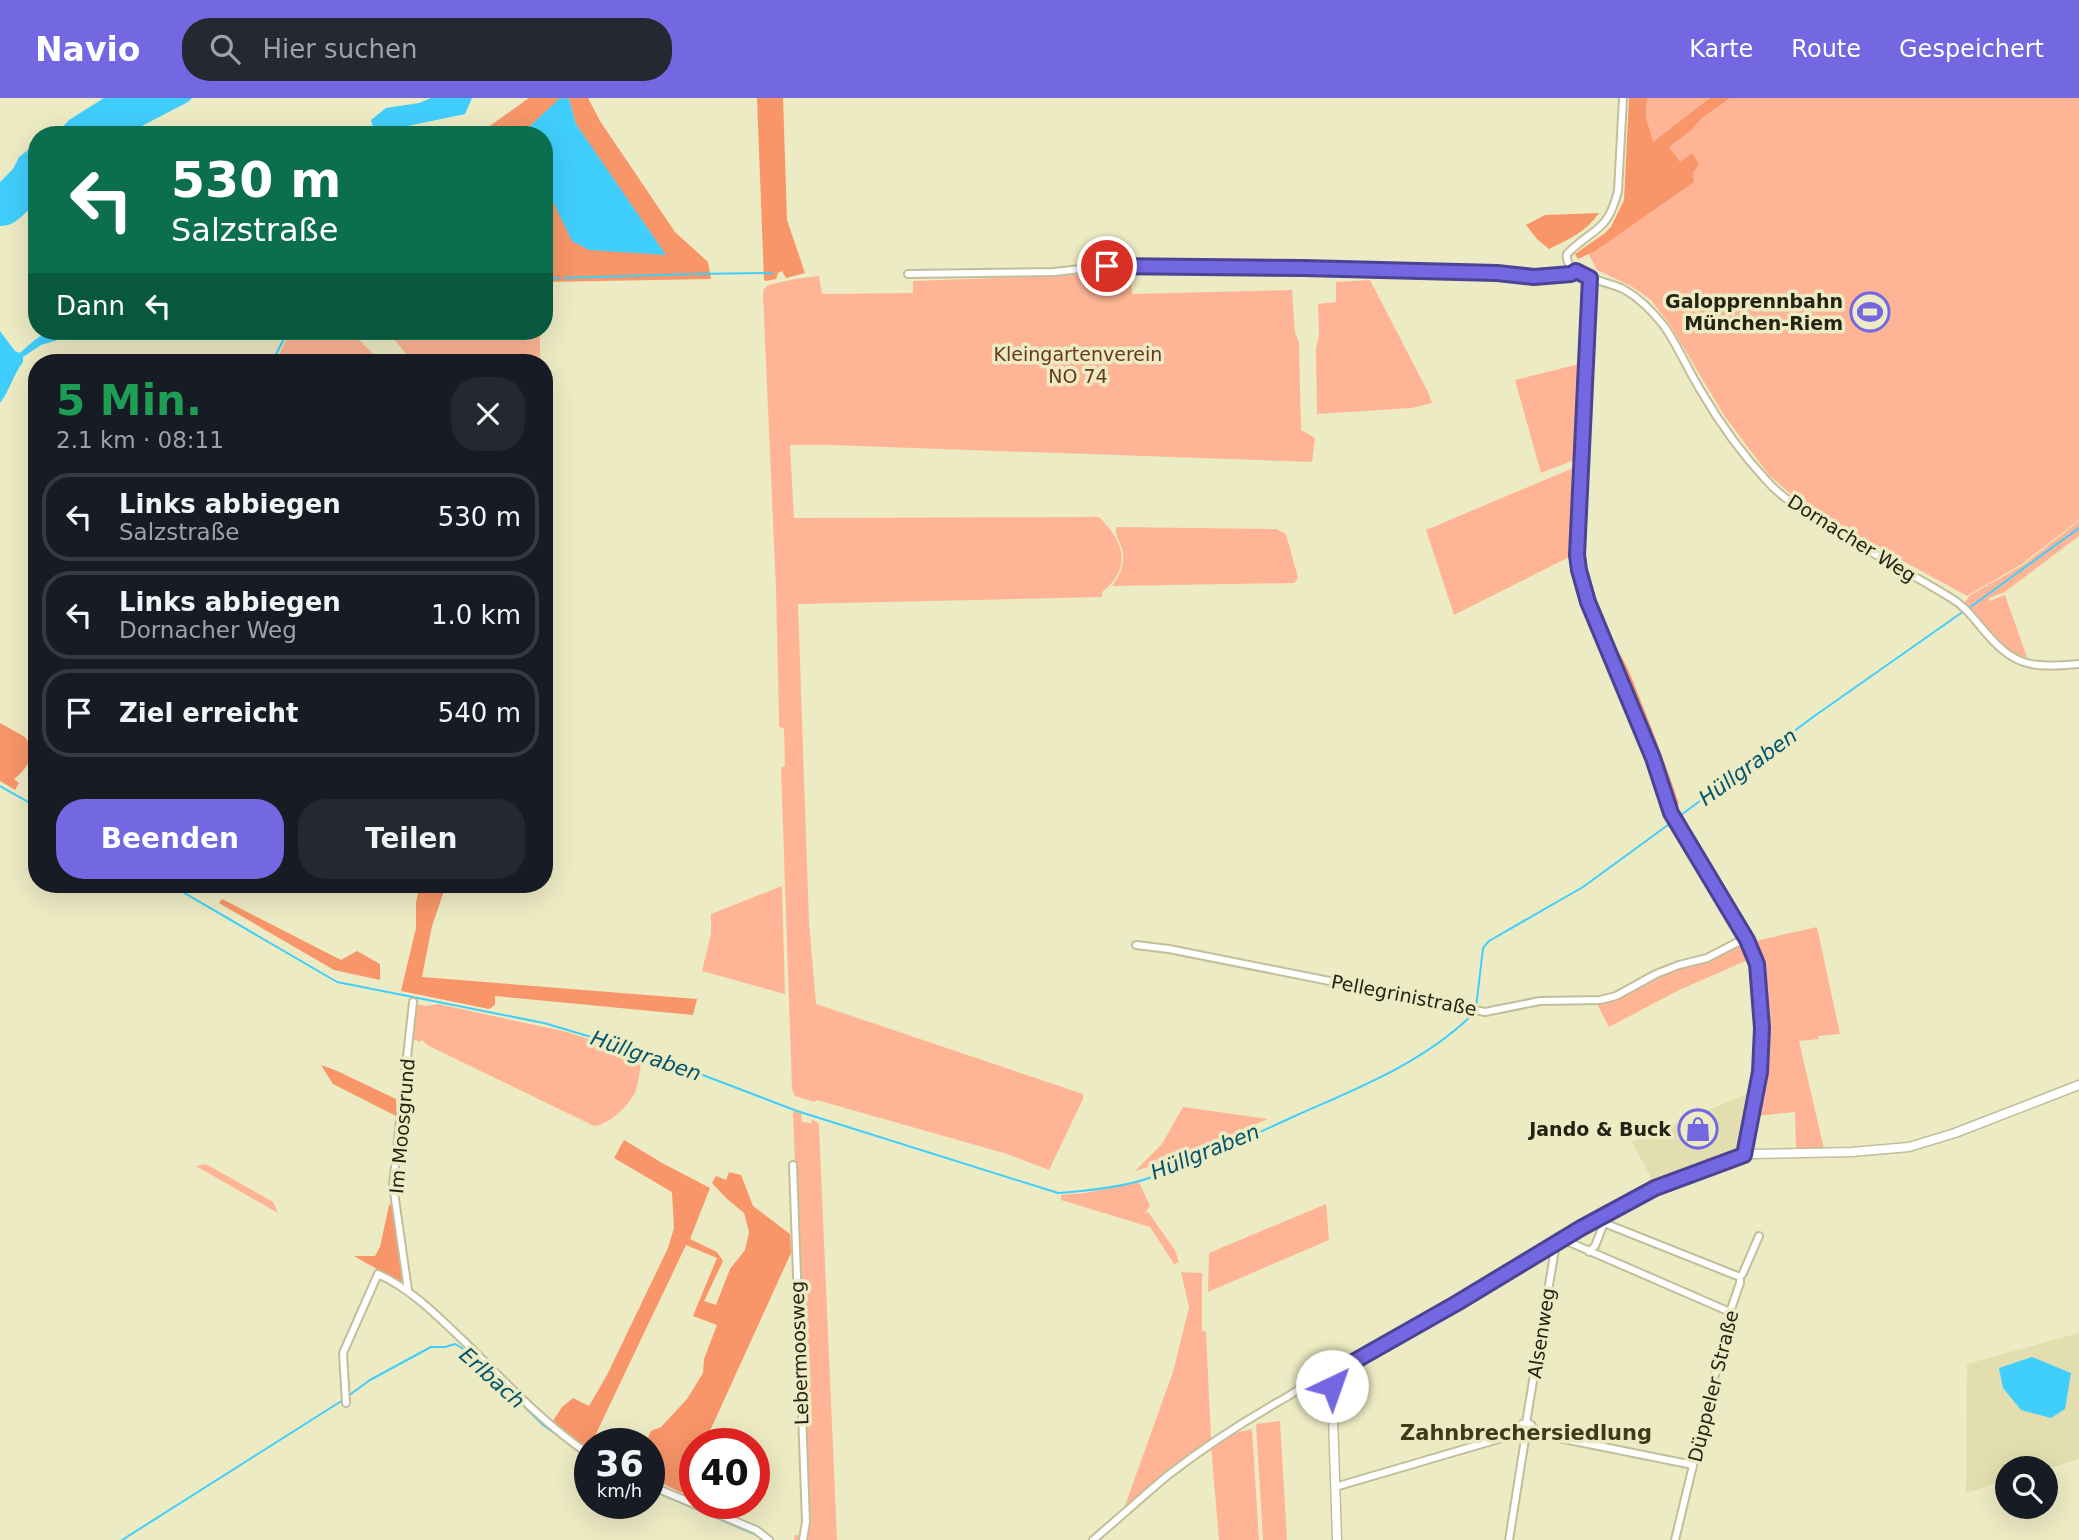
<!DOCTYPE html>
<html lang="de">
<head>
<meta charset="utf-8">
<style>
	:root { --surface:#171b24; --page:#242831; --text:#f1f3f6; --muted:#9ea1a6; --line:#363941; --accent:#7467e2 }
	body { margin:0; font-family:"DejaVu Sans",sans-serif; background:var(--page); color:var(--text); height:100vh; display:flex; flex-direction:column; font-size:26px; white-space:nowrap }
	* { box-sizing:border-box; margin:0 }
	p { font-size:23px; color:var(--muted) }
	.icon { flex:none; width:38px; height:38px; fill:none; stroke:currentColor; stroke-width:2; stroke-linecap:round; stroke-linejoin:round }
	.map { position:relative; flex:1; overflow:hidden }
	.details { position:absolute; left:28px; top:256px; width:525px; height:539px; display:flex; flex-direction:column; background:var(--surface); border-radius:28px; box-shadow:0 7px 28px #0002 }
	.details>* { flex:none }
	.guide { position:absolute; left:28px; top:28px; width:525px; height:214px; border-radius:28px; box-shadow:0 7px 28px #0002; background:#0b6e4f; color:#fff; overflow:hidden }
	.fabs { position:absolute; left:1995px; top:1358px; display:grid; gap:14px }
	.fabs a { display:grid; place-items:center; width:63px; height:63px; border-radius:50%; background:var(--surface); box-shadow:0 7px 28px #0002; font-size:35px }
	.speed { position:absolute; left:574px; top:1330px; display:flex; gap:14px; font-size:35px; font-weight:700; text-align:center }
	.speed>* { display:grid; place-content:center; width:91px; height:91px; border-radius:50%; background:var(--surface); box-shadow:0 7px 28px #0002; line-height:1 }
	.speed small { font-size:18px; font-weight:400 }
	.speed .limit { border:10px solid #d22; background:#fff; color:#111 }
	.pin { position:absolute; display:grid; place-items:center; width:60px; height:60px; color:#fff; margin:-30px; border:4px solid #fff; border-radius:50%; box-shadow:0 2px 7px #0007 }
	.me { position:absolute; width:77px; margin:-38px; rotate:42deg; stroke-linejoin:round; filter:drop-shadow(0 0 5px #0008) }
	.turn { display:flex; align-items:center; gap:24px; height:147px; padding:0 28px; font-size:32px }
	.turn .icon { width:91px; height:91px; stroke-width:2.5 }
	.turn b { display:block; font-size:49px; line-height:60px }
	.then { display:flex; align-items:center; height:66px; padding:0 28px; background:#0003; gap:14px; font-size:26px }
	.round { display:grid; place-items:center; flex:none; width:74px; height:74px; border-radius:28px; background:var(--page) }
	.overview { display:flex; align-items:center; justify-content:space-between; height:119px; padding:0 28px }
	h1 { font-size:42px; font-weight:700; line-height:52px; color:#1e9e55 }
	.primary-button { display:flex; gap:14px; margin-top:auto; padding:14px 28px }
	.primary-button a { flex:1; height:80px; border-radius:28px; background:var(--accent); color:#fff; font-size:28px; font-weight:700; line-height:80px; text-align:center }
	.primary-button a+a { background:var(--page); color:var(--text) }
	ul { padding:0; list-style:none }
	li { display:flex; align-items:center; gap:21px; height:88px; margin:0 14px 10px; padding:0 14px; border:4px solid var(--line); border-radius:28px }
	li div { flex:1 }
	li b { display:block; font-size:26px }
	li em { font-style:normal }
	header { display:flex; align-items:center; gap:42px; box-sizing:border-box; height:98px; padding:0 35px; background:var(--accent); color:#fff }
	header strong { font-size:33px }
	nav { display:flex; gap:38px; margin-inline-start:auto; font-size:24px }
	.search { width:490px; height:63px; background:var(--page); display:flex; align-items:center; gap:18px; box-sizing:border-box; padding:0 24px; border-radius:28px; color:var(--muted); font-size:26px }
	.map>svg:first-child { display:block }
</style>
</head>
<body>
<header>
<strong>Navio</strong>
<div class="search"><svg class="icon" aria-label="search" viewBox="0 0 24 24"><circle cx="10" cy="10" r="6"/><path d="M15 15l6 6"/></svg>Hier suchen</div>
<nav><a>Karte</a><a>Route</a><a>Gespeichert</a></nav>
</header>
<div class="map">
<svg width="2079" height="1442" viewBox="0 0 2079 1442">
	<rect width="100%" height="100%" fill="#edebc3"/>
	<path fill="#e2deaf" d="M 1754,993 L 1740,1054 L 1655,1087 L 1632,1044 Z
		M 2079,1235 L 2079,1361 L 2046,1371 L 2007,1370 L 2007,1382 L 1966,1395 L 1967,1266 Z"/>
	<path fill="#ffb595" d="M 1647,0 L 2079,0 L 2079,422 L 2022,466 L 1967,498 L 1848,433 L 1794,399 L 1769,377 L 1725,319 L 1670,227 L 1651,202 L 1631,188 L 1597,172 L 1587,153 L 1622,123 L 1644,78 Z
		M 1131,175 L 1132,196 L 1292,192 L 1295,235 L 1299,244 L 1301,332 L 1315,340 L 1312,364 L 830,347 L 790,347 L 794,420 L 1099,419 C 1124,444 1133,469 1102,494 L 1102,499 L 798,506 L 809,825 L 816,906 L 1083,996 L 1083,1001 L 1049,1072 L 1007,1056 L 817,1002 L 814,1004 L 795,998 L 792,991 L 781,670 L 785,668 L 784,630 L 779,629 L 779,621 L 776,491 L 763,196 L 764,191 L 768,187 L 795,181 L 819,178 L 822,196 L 913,195 L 913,183 Z
		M 1370,182 L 1429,296 L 1432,305 L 1412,310 L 1317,316 L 1316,252 L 1319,236 L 1318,206 L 1336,204 L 1336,184 Z
		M 291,233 L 350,233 L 374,257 L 371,264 L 275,264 Z
		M 518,233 L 540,233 L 540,264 L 413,264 L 392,239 Z
		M 1583,265 L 1579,356 L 1574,362 L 1541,375 L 1515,282 Z
		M 1573,370 L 1579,374 L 1573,457 L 1454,517 L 1426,432 Z
		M 2079,423 L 2079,438 L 2005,494 L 1989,500 L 1990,503 L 2005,497 L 2028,562 C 2000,553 1984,525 1964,506 L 1969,498 L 2023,467 Z
		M 1116,429 L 1276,431 L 1286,436 L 1298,480 L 1294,485 L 1112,488 C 1120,477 1126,465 1122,451 C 1120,443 1115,438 1116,429 Z
		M 782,788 L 785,896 L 702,873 L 711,836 L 711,816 Z
		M 1817,829 L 1840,936 L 1818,938 L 1819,941 L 1799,943 L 1824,1051 L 1796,1052 L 1795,1014 L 1757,1018 L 1764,965 L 1758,865 L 1751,844 Z
		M 1741,846 L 1746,846 L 1751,858 L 1748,862 L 1679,892 L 1609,929 L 1596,904 L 1656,877 L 1722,856 Z
		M 416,906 L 427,908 L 438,906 L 567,934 L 642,959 C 640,970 639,982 636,992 C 631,1006 609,1027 594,1028 L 427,947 L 422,942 L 420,944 L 413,941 Z
		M 1183,1009 L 1268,1021 L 1170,1062 L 1135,1073 L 1162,1046 Z
		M 793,1013 L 801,1015 L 802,1024 L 811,1025 L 812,1021 L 819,1026 L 819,1029 L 837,1442 L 794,1442 L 795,1437 L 809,1438 Z
		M 206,1066 L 273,1104 L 278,1115 L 196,1068 Z
		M 1139,1084 L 1150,1108 L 1144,1117 L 1148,1114 L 1175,1152 L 1179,1164 L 1174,1166 L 1150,1129 L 1061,1102 L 1061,1097 L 1085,1095 Z
		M 1326,1106 L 1329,1142 L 1208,1194 L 1209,1155 Z
		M 1181,1174 L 1202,1175 L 1202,1233 L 1206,1234 L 1211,1341 L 1123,1413 L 1173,1274 L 1189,1209 Z
		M 1280,1323 L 1287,1442 L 1263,1442 L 1256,1326 Z
		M 1252,1331 L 1259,1442 L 1219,1442 L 1211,1348 L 1230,1336 Z"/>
	<path fill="#f89569" d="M 529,0 L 588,0 L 600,23 L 675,134 L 708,164 L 711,181 L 544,184 L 544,85 L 573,143 L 590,152 L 576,26 L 569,1 L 560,1 L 530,28 L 528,37 L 475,37 L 480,35 Z
		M 757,0 L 783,0 L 787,122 L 805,175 L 786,180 L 782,173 L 778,175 L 776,181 L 766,183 L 764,182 Z
		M 1629,0 L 1647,0 L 1646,20 L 1653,44 L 1710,0 L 1730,0 L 1703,19 L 1689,34 L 1669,49 L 1680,64 L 1692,55 L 1699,66 L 1693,75 L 1694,84 L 1595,153 L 1578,161 L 1575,156 L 1605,135 L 1611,129 L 1624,102 Z
		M 1599,115 C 1587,133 1568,142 1549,151 L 1537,141 L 1526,127 L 1545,117 Z
		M 1609,543 C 1625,558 1632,581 1640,601 C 1654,636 1667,670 1679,706 L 1672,709 Z
		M 0,625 L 25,639 L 33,651 C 31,663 25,673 14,681 L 19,685 L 15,692 L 0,683 Z
		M 420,786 L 444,786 L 443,796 L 432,828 L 422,879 L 697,901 L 693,917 L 495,898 L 495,907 L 489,911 L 401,893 L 416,830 L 416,804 Z
		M 222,801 L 341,862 L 357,853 L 380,866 L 380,882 L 334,872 L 219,805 Z
		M 321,967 L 335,972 L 396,1001 L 396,1018 L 333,986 Z
		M 624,1042 L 662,1065 L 710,1090 L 690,1141 L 717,1154 L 723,1163 L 704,1203 L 716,1207 L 730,1171 L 745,1152 L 749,1134 L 744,1115 L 726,1100 L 712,1085 L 716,1078 L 726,1082 L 729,1074 L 741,1077 L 753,1108 L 790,1136 L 791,1155 L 704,1346 L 695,1346 L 695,1366 L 682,1395 L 649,1379 L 649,1346 L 645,1346 L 651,1333 L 661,1329 L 687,1301 L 703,1275 L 704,1261 L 717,1227 L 693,1218 L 717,1160 L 686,1147 L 594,1340 L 605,1346 L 590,1346 L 590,1353 L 553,1323 L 562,1309 L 573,1300 L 589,1308 L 607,1277 L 668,1150 L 674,1130 L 672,1094 L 614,1060 Z
		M 392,1106 L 405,1187 L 354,1158 L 375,1158 L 380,1149 L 389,1107 Z"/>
	<path fill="#40cefc" d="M 104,0 L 192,0 L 188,4 L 138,30 L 130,37 L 53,37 L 58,34 L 69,22 Z
		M 431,0 L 472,0 L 465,16 L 379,34 L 373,29 L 371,22 L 386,10 L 419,5 Z
		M 560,0 L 569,1 L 576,26 L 666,157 L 589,152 L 572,143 L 544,85 L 544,37 L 528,37 L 530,28 Z
		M 37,45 L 37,106 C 24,113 17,129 0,128 L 0,84 L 13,71 L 19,59 Z
		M 0,233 L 15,253 L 20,255 C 37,240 42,233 65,233 L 58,242 L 41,247 L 23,259 L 23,264 C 13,277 10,292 0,305 Z
		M 2032,1259 L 2071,1275 L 2065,1311 L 2051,1320 L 2021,1312 L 2003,1290 L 1999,1270 Z"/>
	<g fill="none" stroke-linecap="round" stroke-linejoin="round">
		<path stroke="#40cefc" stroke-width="2" d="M 694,176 L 772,175
			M 564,180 L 691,176
			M 544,181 L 559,180
			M 272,264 L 288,233
			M 1969,510 L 2079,430
			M 0,688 L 37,709
			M 1677,720 L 1813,619 L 1964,513
			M 169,786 L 337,884 L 544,925 L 645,955 L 797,1013 L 1058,1095 C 1086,1093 1116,1090 1143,1082 C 1195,1066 1246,1040 1295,1018 C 1358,990 1425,964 1474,915
			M 1476,910 L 1483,850 L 1489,843 L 1583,789 L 1672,724
			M 348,1298 L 370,1282 L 431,1249 L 445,1249 L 455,1246 L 470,1255 L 543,1327 L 590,1361
			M 649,1391 L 761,1439
			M 122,1442 L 343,1302"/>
		<g stroke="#c1bf99" stroke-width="10">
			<path id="minor" d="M 1623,0 L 1618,93 C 1607,136 1593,129 1567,156 C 1563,179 1610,183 1625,192 C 1641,201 1653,214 1664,228 C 1678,248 1688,272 1701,293 C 1719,324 1742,356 1767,383 C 1780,398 1797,408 1813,419 C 1858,449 1906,472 1951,500 C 1963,507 1972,518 1981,529 C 2014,569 2029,570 2079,566
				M 908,176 L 1054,174 L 1107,168 L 1135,168 L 1497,175 C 1517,177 1559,183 1576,173
				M 1590,180 L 1577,457 L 1579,472 L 1588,504 L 1653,660 L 1671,715 L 1747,842 L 1757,866 L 1762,930 L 1760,974 L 1744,1057
				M 1136,847 L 1169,851 L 1485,914 L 1540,903 L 1600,902 L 1616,898 L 1656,876 L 1679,867 L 1707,860 L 1736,845 L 1747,842
				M 793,1067 L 806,1424 L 803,1442
				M 1601,1119 L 1604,1125 L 1740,1179
				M 1562,1141 L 1730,1214
				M 1589,1154 L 1595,1148 L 1604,1125
				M 408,1192 L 393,1087 L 413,904
				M 346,1305 L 343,1255 L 378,1176 C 413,1192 438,1219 466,1245 C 505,1284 544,1326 590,1357
				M 1526,1325 L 1556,1145
				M1518 1333a8 8 0 1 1 16 0a8 8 0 1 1-16 0Z
				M 1534,1335 L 1693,1367
				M 649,1387 L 756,1432 L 769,1442
				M 1335,1389 L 1519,1335
				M 1093,1442 C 1118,1421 1142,1399 1167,1378 C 1204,1349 1244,1323 1285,1300 C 1299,1292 1316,1277 1334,1282
				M 1509,1442 L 1525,1341
				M 1675,1442 L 1730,1214 L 1740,1185 L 1740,1179 L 1743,1175 L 1759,1138"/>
		</g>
		<g stroke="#c1bf99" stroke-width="11">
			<path id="tertiary" d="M 1337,1442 L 1332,1288 L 1336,1277 L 1346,1268 L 1457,1205 L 1601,1119 L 1655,1090 L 1750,1056 L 1852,1054 L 1909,1049 L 1955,1035 L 2079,987"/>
		</g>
		<use href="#minor" stroke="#fff" stroke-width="6"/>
		<use href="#tertiary" stroke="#fff" stroke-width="8"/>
	</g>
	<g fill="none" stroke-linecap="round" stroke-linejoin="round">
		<g stroke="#4b4393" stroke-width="18">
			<path id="route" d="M 1107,168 L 1303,170 L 1497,175 L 1534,179 L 1571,176 L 1576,173 L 1590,180 L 1577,457 L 1579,472 L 1588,504 L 1653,660 L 1671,715 L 1747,842 L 1757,866 L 1762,930 L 1760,974 L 1744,1057 L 1655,1090 L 1581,1130 L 1457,1205 L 1346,1268 L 1336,1277 L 1332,1288"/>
		</g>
		<use href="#route" stroke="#7467e2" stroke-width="12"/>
	</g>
	<defs>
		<g id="stadium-ring" transform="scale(2.0125)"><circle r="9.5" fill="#edebc3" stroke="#7467e2" stroke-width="1.5"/><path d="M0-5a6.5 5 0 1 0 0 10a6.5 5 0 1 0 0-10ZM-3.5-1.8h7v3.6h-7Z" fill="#7467e2"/></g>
		<g id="shop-ring" transform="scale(2.0125)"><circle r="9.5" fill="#edebc3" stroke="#7467e2" stroke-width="1.5"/><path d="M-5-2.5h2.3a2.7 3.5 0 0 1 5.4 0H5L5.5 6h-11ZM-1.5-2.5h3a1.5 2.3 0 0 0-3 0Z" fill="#7467e2"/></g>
	</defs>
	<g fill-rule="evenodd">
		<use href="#stadium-ring" x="1870" y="214"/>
		<use href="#shop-ring" x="1698" y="1031"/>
	</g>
	<g text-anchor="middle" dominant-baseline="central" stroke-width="7" stroke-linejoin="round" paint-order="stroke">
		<g font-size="19" font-weight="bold" fill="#242314" stroke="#edebc3" text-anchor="end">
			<text x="1843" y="203">Galopprennbahn<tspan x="1843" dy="22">München-Riem</tspan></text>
			<text x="1671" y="1031">Jando &amp; Buck</text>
		</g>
		<g font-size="19" fill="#693721" stroke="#edebc3">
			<text x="1078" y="256">Kleingartenverein<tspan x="1078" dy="22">NO 74</tspan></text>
		</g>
		<g font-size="19" fill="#242314" stroke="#edebc3">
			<text transform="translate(1852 440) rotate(32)">Dornacher Weg</text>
			<text transform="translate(1404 897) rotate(11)">Pellegrinistraße</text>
			<text transform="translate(402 1028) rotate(-85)">Im Moosgrund</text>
			<text transform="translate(1541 1235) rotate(-81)">Alsenweg</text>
			<text transform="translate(799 1255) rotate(-92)">Lebermoosweg</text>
			<text transform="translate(1713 1288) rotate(-76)">Düppeler Straße</text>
		</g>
		<g font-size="21" font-style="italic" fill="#00546b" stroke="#edebc3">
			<text transform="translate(1748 669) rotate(-36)">Hüllgraben</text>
			<text transform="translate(646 958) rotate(19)">Hüllgraben</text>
			<text transform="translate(1205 1054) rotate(-22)">Hüllgraben</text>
			<text transform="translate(492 1280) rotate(42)">Erlbach</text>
		</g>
		<g font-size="21" font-weight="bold" fill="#3e3b18" stroke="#edebc3">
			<text x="1526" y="1335">Zahnbrechersiedlung</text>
		</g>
	</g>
</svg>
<div class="fabs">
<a><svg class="icon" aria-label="search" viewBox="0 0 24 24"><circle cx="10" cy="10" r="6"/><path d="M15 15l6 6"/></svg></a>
</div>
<div class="speed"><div>36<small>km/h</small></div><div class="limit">40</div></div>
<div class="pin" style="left:1107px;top:168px;background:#d93025"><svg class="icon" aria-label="arrive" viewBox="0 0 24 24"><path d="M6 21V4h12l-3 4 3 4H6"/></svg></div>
<svg class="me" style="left:1332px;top:1288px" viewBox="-20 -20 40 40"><circle r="19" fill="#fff"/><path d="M0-13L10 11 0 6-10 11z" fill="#7467e2"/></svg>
<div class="guide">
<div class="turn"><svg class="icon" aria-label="left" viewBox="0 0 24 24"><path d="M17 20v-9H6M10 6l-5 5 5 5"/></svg><div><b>530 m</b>Salzstraße</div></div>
<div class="then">Dann<svg class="icon" aria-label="left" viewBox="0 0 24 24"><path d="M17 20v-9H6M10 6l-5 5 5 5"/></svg></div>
</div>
<section class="details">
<div class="overview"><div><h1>5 Min.</h1><p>2.1 km · 08:11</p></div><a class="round"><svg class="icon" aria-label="close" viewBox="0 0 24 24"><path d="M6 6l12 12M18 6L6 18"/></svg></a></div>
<ul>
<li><svg class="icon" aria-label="left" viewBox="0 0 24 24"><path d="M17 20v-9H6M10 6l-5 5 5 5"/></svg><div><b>Links abbiegen</b><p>Salzstraße</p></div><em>530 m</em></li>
<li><svg class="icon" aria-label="left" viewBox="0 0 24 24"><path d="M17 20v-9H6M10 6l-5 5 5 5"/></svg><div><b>Links abbiegen</b><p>Dornacher Weg</p></div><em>1.0 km</em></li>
<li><svg class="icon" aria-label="arrive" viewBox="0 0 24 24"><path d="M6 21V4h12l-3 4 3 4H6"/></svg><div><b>Ziel erreicht</b></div><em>540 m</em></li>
</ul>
<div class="primary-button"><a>Beenden</a><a>Teilen</a></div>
</section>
</div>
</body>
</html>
